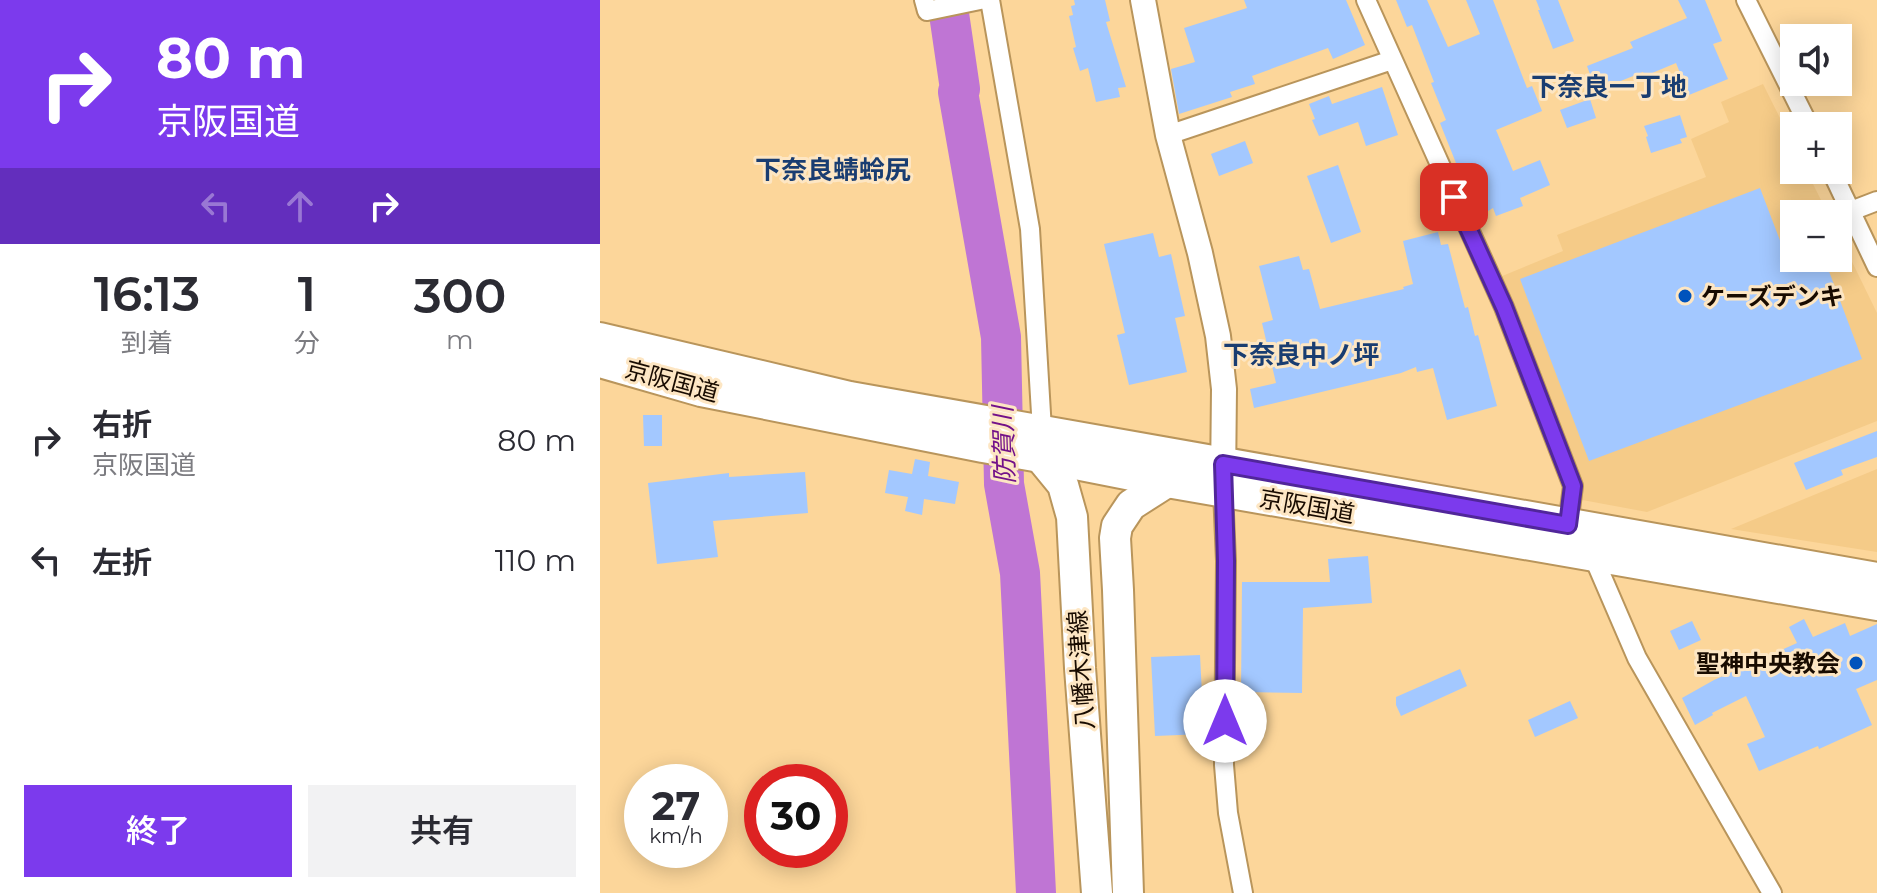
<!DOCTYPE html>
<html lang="ja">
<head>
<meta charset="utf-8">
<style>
	:root { --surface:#fff; --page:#f2f2f3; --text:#2b2b33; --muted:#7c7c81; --accent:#7c3aed }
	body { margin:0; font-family:Montserrat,"Noto Sans JP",sans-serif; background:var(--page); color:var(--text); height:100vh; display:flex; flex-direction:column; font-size:30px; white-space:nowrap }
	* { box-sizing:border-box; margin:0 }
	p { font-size:26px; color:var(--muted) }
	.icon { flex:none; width:44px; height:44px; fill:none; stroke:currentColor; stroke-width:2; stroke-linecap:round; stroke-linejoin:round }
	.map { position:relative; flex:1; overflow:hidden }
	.panel { display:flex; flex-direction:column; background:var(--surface); width:600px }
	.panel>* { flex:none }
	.hud { background:#7c3aed; color:#fff; overflow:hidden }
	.controls { position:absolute; left:1180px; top:24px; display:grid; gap:16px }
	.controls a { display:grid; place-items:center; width:72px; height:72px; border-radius:0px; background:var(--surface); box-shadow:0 4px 20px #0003; font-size:40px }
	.speed { position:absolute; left:24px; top:764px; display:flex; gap:16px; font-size:40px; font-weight:700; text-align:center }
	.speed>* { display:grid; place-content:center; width:104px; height:104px; border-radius:50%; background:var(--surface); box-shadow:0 4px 20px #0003; line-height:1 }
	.speed small { font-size:20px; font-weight:400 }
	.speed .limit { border:12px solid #d22; background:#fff; color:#111 }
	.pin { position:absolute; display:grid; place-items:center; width:68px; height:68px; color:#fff; margin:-34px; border-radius:16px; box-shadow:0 4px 12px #0006 }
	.me { position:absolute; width:88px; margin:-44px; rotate:0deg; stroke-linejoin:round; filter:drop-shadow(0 0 6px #0008) }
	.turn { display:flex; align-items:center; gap:28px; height:168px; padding:0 24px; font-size:36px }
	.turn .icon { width:104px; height:104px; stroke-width:2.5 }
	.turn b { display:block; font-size:56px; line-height:68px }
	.lanes { display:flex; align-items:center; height:76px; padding:0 24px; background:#0003; justify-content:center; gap:40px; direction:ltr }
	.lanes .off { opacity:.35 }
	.eta { display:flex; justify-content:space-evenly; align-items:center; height:136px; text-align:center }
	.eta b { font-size:48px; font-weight:600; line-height:56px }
	.button { display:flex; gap:16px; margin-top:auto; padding:16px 24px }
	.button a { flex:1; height:92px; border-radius:0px; background:var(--accent); color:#fff; font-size:32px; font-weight:600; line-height:92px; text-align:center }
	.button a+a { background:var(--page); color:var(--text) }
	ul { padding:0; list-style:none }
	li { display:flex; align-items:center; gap:24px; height:120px; padding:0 24px }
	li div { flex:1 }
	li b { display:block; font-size:30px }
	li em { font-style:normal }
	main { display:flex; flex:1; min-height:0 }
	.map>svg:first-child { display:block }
</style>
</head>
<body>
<main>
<section class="panel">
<div class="hud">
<div class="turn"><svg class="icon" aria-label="right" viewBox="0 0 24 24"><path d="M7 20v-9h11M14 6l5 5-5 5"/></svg><div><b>80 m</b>京阪国道</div></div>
<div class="lanes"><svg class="icon off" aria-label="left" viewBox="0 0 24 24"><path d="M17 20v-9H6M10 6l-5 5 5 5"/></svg><svg class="icon off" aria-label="ahead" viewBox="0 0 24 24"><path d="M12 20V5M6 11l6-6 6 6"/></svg><svg class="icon" aria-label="right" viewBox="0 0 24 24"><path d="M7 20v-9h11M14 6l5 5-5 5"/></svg></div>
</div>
<div class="eta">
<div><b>16:13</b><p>到着</p></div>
<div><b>1</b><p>分</p></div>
<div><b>300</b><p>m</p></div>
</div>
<ul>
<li><svg class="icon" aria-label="right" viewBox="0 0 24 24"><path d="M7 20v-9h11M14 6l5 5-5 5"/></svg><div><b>右折</b><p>京阪国道</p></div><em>80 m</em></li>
<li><svg class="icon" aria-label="left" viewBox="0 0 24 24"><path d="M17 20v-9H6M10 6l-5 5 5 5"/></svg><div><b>左折</b></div><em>110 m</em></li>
</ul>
<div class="button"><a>終了</a><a>共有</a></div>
</section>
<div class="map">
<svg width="1277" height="893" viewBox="0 0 1277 893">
	<rect width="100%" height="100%" fill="#fcd69a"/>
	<path fill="#f5cb88" d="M 1163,84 L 1194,146 L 1194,170 L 1206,170 L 1228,214 L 1194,214 L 1194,258 L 1238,258 L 1238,233 L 1277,313 L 1277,421 L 1047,512 L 977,499 L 895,279 L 963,251 L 957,235 L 1106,177 L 1091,139 L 1129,122 L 1121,102 Z
		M 1277,469 L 1277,552 L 1131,529 Z"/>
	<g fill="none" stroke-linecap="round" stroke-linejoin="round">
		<path stroke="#bf75d4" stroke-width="40" d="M 347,0 L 360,89 L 358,92 L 401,337 L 404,484 L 420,573 L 436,893"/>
	</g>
	<path fill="#a3c8ff" d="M 474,0 L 505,0 L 510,21 L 506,22 L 526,87 L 518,88 L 520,97 L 496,102 L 488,68 L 480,71 L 473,48 L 476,47 L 469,16 L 473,15 L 471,6 L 475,5 Z
		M 644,0 L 746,0 L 765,45 L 733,59 L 728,48 L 652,76 L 655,84 L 630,92 L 632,97 L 579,114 L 571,69 L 595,62 L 584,28 L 647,8 Z
		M 796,0 L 827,0 L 848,47 L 880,34 L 866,0 L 893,0 L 927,88 L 932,86 L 942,111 L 896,130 L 913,171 L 940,160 L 950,185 L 920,198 L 923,206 L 896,216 L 893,208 L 888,211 L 872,173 L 862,178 L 840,123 L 846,120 L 831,83 L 834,82 L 812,25 L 807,27 Z
		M 936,0 L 958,0 L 974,41 L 953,49 L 938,10 L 940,10 Z
		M 1078,0 L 1105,0 L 1122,41 L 1113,44 L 1128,79 L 1089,95 L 1076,63 L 1045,76 L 1043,72 L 996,91 L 987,66 L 1033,48 L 1030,42 L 1087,18 Z
		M 782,87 L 798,135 L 766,146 L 758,122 L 719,136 L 712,120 L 715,119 L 709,104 L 729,96 L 732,104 Z
		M 990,99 L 996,118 L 967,128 L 960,110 Z
		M 1080,115 L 1087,137 L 1080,139 L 1082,143 L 1051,153 L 1046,137 L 1048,136 L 1044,126 Z
		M 645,141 L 653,163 L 619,176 L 611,154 Z
		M 738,165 L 761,232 L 731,243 L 707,176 Z
		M 1160,188 L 1184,251 L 1194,247 L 1194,258 L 1224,258 L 1262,359 L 989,461 L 920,279 Z
		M 838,232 L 841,245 L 848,244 L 865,308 L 868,307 L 875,336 L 878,335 L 897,406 L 847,420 L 833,368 L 817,372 L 816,367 L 801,373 L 654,408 L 650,389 L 676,383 L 662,323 L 673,320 L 659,266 L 699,256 L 703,270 L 709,269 L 720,309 L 804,289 L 803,287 L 813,284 L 803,241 Z
		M 553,233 L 559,257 L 571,254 L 585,316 L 575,318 L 587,372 L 529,385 L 517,335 L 525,333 L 504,244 Z
		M 43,415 L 62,415 L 62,446 L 44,446 Z
		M 1277,431 L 1277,457 L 1241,470 L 1243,475 L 1206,490 L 1194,463 Z
		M 315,459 L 330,462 L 328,476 L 359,482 L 355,504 L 324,499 L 322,515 L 305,511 L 308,497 L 285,493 L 289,470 L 312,474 Z
		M 205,472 L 208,513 L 113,521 L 118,557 L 57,564 L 48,483 L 129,473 L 129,477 Z
		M 768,556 L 772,603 L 703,608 L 702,693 L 641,692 L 642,582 L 730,582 L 728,559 Z
		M 1204,619 L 1213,637 L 1245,623 L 1250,636 L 1277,624 L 1277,680 L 1256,689 L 1272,725 L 1219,749 L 1218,746 L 1159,771 L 1147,744 L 1165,737 L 1146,696 L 1112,713 L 1113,715 L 1095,725 L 1082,698 L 1114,680 L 1197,643 L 1189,627 Z
		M 1092,621 L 1101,640 L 1079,650 L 1070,631 Z
		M 600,655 L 604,734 L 555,736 L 551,657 Z
		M 860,669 L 867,686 L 801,716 L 796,705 L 796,697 Z
		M 970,701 L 978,718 L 935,737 L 928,720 Z"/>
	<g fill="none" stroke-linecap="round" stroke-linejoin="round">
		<g stroke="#b9955b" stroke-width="22">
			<path id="minor" d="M 324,0 L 327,11 L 380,0
				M 390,0 L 430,229 L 442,430
				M 766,0 L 904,307 L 973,486 L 968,525
				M 1146,0 L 1209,126
				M 568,135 L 792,60
				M 1231,170 L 1277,267
				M 1251,211 L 1277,201
				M 623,491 L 626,561 L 624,765 L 628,813 L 643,893
				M 993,556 L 1037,658 L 1172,893"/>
		</g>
		<g stroke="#b9955b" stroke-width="28">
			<path id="tertiary" d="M 543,0 L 568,135 L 600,253 L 618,336 L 624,389 L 623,481"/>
		</g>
		<g stroke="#b9955b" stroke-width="34">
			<path id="primary" d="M 440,457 L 463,485 L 472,517 L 480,668 L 497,893
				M 528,893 L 518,590 L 515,538 L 517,526 L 531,505 L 567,482"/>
		</g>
		<g stroke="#b9955b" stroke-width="34">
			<path id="trunk" d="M 0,338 L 250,397 L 1277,578
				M 0,362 L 101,391 L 383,447 L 440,457 L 567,482 L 1277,605"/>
		</g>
		<use href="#minor" stroke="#fff" stroke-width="18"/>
		<use href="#tertiary" stroke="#fff" stroke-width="24"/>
		<use href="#primary" stroke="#fff" stroke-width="30"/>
		<use href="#trunk" stroke="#fff" stroke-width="30"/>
	</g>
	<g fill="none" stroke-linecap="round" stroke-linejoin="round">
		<g stroke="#51269a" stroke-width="20">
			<path id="route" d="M 625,721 L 626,561 L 623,464 L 968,525 L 973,486 L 904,307 L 854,197"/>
		</g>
		<use href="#route" stroke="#7c3aed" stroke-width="14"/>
	</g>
	<g fill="#0053bc" stroke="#fde6c3" stroke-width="3">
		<circle cx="1085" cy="296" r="8"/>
		<circle cx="1256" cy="663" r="8"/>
	</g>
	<g text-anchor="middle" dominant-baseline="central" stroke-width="6" stroke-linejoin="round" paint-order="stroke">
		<g font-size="24" font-weight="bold" fill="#180b00" stroke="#fde6c3" text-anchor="start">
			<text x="1101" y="296">ケーズデンキ</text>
			<text x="1240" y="663" text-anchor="end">聖神中央教会</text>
		</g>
		<g font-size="24" fill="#180b00" stroke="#fde6c3">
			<text transform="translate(72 381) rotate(15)">京阪国道</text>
			<text transform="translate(707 506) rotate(10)">京阪国道</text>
			<text transform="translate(481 670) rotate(-94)">八幡木津線</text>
		</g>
		<g font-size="26" font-weight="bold" fill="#193d71" stroke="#fde6c3">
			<text x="1009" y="87">下奈良一丁地</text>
			<text x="233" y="170">下奈良蜻蛉尻</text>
			<text x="701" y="355">下奈良中ノ坪</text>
		</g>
		<g font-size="26" font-style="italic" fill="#731189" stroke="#fde6c3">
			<text transform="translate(404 445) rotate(-92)">防賀川</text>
		</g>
	</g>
</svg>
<div class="controls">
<a><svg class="icon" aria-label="sound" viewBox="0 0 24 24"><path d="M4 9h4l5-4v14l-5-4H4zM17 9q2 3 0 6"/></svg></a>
<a>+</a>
<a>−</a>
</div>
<div class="speed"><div>27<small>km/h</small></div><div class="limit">30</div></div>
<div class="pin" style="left:854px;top:197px;background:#d93025"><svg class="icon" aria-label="arrive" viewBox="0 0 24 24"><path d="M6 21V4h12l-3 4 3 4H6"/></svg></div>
<svg class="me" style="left:625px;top:721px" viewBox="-20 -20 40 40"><circle r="19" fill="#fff"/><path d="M0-13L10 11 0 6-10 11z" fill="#7c3aed"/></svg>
</div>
</main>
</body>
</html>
